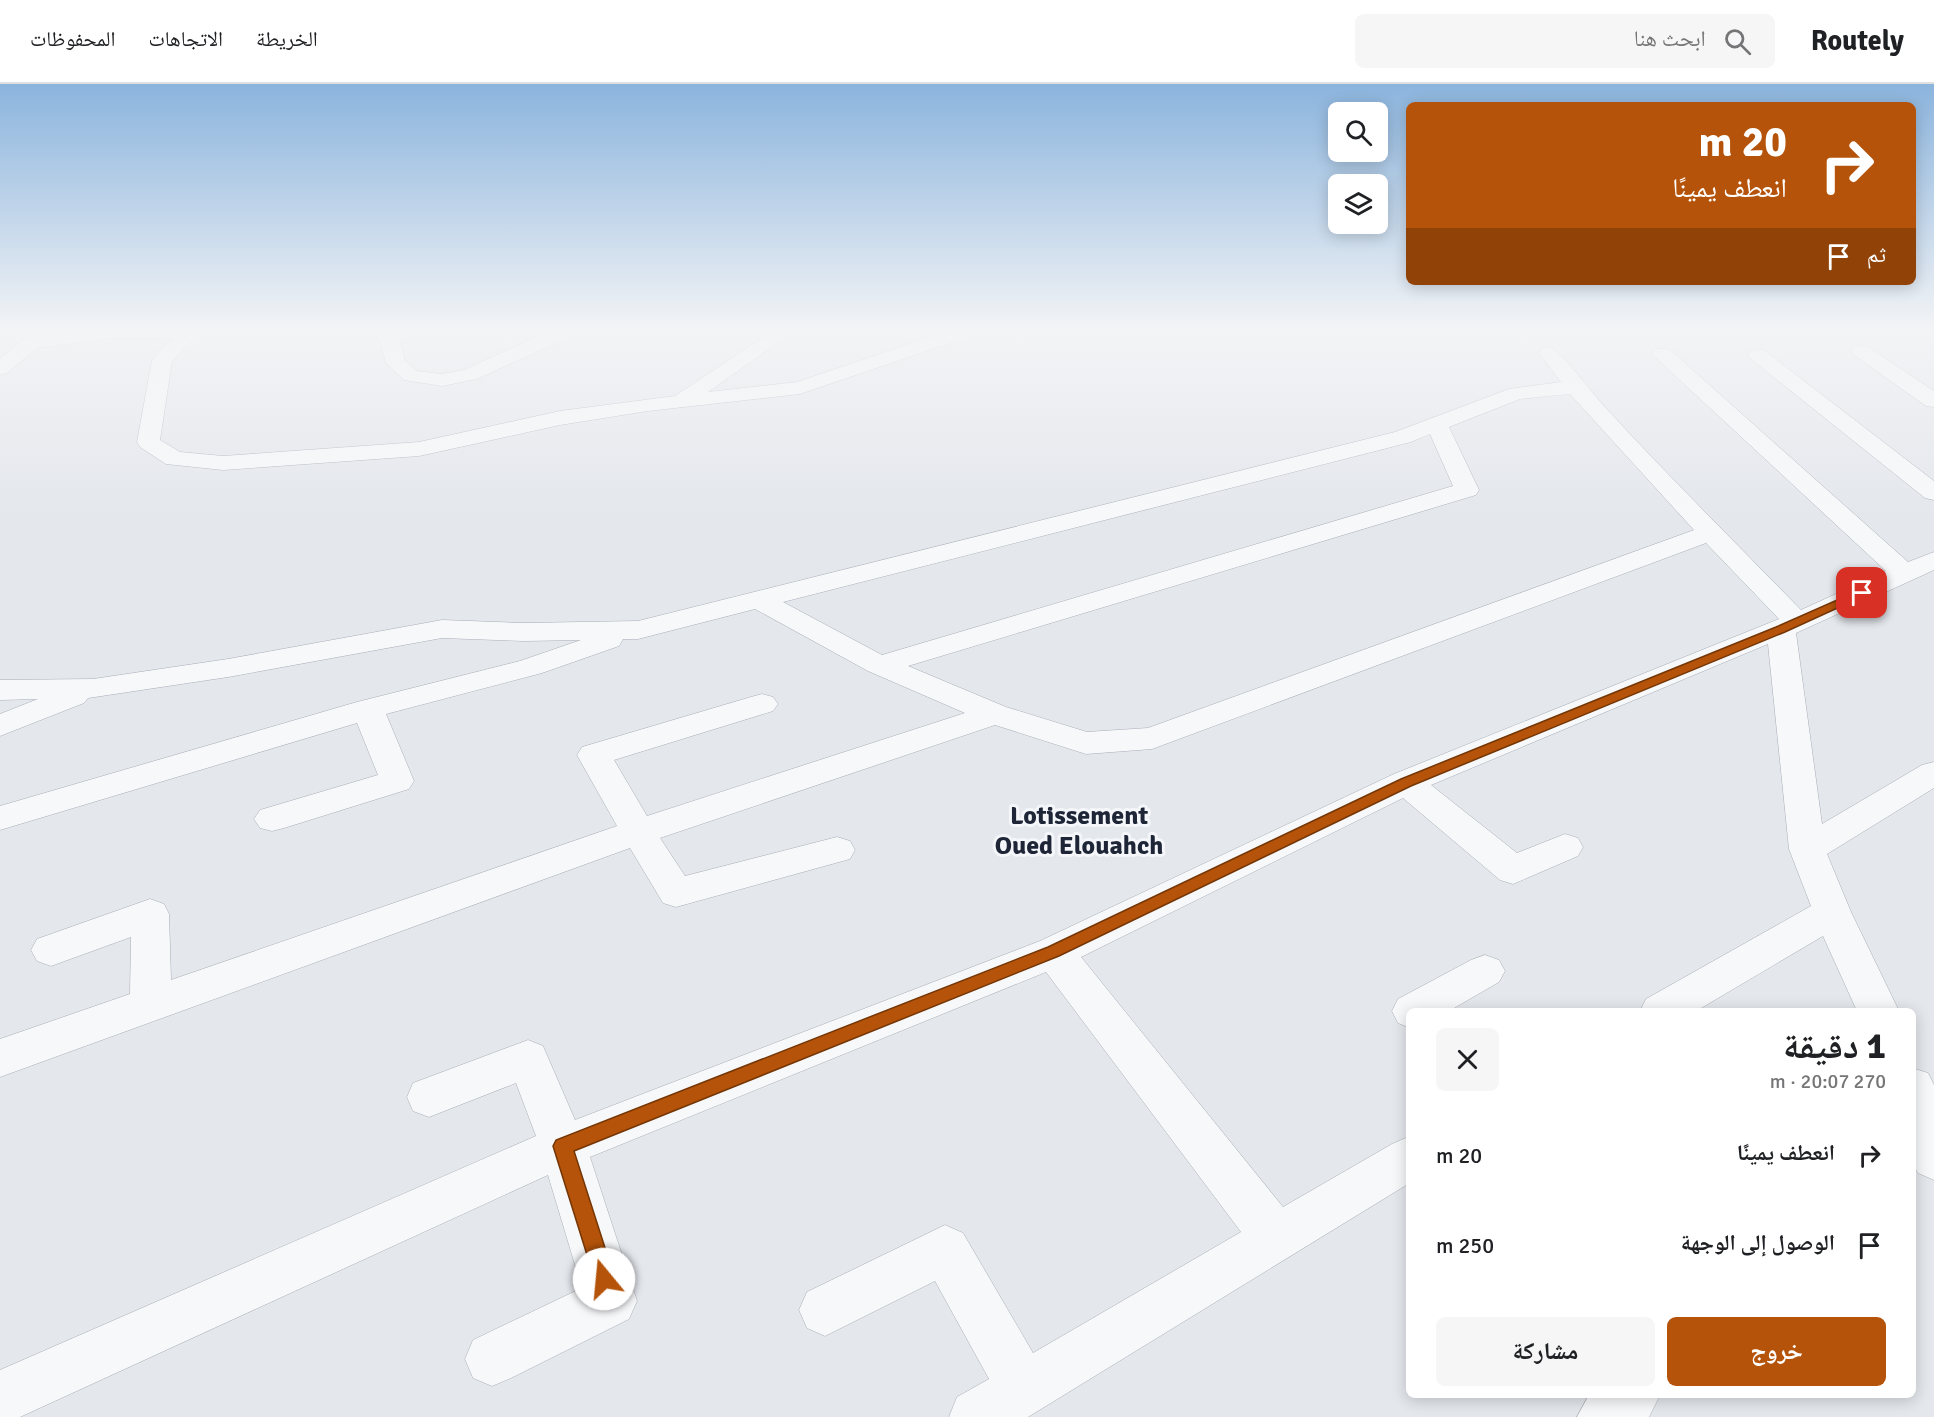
<!DOCTYPE html>
<html lang="ar">
<head>
<meta charset="utf-8">
<style>
	:root { --surface:#fff; --page:#f6f6f6; --text:#202124; --muted:#757577; --line:#e0e0e0; --accent:#b45309 }
	body { margin:0; font-family:Signika,"Noto Naskh Arabic",sans-serif; background:var(--page); color:var(--text); direction:rtl; height:100vh; display:flex; flex-direction:column; font-size:22px; white-space:nowrap }
	* { box-sizing:border-box; margin:0 }
	p { font-size:20px; color:var(--muted) }
	.icon { flex:none; width:33px; height:33px; fill:none; stroke:currentColor; stroke-width:2; stroke-linecap:round; stroke-linejoin:round }
	.map { position:relative; flex:1; overflow:hidden; direction:ltr }
	.details { position:absolute; left:1406px; top:924px; width:510px; height:390px; display:flex; flex-direction:column; background:var(--surface); border-radius:9px; box-shadow:0 3px 15px #0003; direction:rtl }
	.details>* { flex:none }
	.banner { position:absolute; left:1406px; top:18px; width:510px; height:183px; border-radius:9px; box-shadow:0 3px 15px #0003; direction:rtl; background:#b45309; color:#fff; overflow:hidden }
	.controls { position:absolute; left:1328px; top:18px; display:grid; gap:12px }
	.controls a { display:grid; place-items:center; width:60px; height:60px; border-radius:9px; background:var(--surface); box-shadow:0 3px 15px #0003; font-size:30px }
	.pin { position:absolute; display:grid; place-items:center; width:51px; height:51px; color:#fff; margin:-26px; border-radius:12px; box-shadow:0 3px 9px #0006 }
	.me { position:absolute; width:66px; margin:-33px; rotate:343deg; stroke-linejoin:round; filter:drop-shadow(0 0 4px #0008) }
	.turn { display:flex; align-items:center; gap:21px; height:126px; padding:0 30px; font-size:27px }
	.turn .icon { width:78px; height:78px; stroke-width:2.5 }
	.turn b { display:block; font-size:42px; line-height:51px }
	.then { display:flex; align-items:center; height:57px; padding:0 30px; background:#0003; gap:12px; font-size:22px }
	.round { display:grid; place-items:center; flex:none; width:63px; height:63px; border-radius:9px; background:var(--page) }
	.summary { display:flex; align-items:center; justify-content:space-between; height:102px; padding:0 30px }
	h1 { font-size:36px; font-weight:700; line-height:45px }
	.primary-button { display:flex; gap:12px; margin-top:auto; padding:12px 30px }
	.primary-button a { flex:1; height:69px; border-radius:9px; background:var(--accent); color:#fff; font-size:24px; font-weight:700; line-height:69px; text-align:center }
	.primary-button a+a { background:var(--page); color:var(--text) }
	ul { padding:0; list-style:none }
	li { display:flex; align-items:center; gap:18px; height:90px; padding:0 30px }
	li div { flex:1 }
	li b { display:block; font-size:22px }
	li em { font-style:normal }
	header { display:flex; align-items:center; gap:36px; box-sizing:border-box; height:84px; padding:0 30px; background:var(--surface); border-bottom:2px solid var(--line) }
	header strong { font-size:28px }
	nav { display:flex; gap:33px; margin-inline-start:auto; font-size:21px }
	.search { width:420px; height:54px; background:var(--page); display:flex; align-items:center; gap:15px; box-sizing:border-box; padding:0 21px; border-radius:9px; color:var(--muted); font-size:22px }
	.map>svg:first-child { display:block }
</style>
</head>
<body>
<header>
<strong>Routely</strong>
<div class="search"><svg class="icon" aria-label="search" viewBox="0 0 24 24"><circle cx="10" cy="10" r="6"/><path d="M15 15l6 6"/></svg>ابحث هنا</div>
<nav><a>الخريطة</a><a>الاتجاهات</a><a>المحفوظات</a></nav>
</header>
<div class="map">
<svg width="1934" height="1333" viewBox="0 0 1934 1333">
	<rect width="100%" height="100%" fill="#e4e7ec"/>
	<g fill="none" stroke-linecap="round" stroke-linejoin="round">
		<g stroke="#a9aeb7" stroke-width="1">
			<path id="street" d="M 43,244 L 57,244 L 59,249 L 100,244 L 196,245 L 199,249 L 196,253 L 172,277 L 160,356 L 180,368 L 223,372 L 419,358 L 560,327 L 675,312 L 777,244 L 799,244 L 708,308 L 797,298 L 957,244 L 984,244 L 982,248 L 800,310 L 648,327 L 560,341 L 419,372 L 223,386 L 166,380 L 140,363 L 137,358 L 152,276 L 173,254 L 110,254 L 37,264 L 7,289 L 0,291 L 0,275 L 20,258 Z
				M 373,244 L 391,244 L 400,257 L 405,277 L 417,287 L 442,290 L 464,286 L 556,244 L 581,244 L 579,248 L 477,295 L 442,302 L 404,296 L 386,279 L 380,257 Z
				M 1861,261 L 1868,263 L 1934,307 L 1934,323 L 1926,322 L 1854,271 L 1851,267 L 1854,263 Z
				M 1549,263 C 1560,266 1593,310 1604,322 C 1668,392 1735,458 1801,526 L 1886,487 L 1655,273 L 1652,269 L 1655,265 L 1669,265 L 1908,478 L 1934,468 L 1934,486 L 1796,549 L 1822,740 L 1922,681 L 1934,678 L 1934,704 L 1827,770 L 1851,828 L 1899,927 L 1857,927 L 1823,852 L 1696,927 L 1640,927 L 1646,915 L 1811,822 L 1789,765 L 1768,560 L 1431,701 L 1517,769 L 1565,750 L 1578,754 L 1583,763 L 1578,772 L 1513,800 L 1500,796 L 1403,714 L 1081,873 L 1283,1123 L 1392,1060 L 1408,1053 L 1408,1100 L 1028,1333 L 949,1333 L 957,1313 L 989,1295 L 935,1197 L 825,1252 L 807,1244 L 799,1226 L 807,1208 L 945,1141 L 963,1149 L 1033,1269 L 1241,1148 L 1046,888 L 590,1073 L 637,1217 L 629,1235 L 511,1294 L 492,1302 L 473,1294 L 465,1275 L 473,1256 L 582,1204 L 548,1091 L 20,1333 L 0,1333 L 0,1286 L 536,1052 L 516,999 L 429,1033 L 413,1027 L 407,1013 L 413,999 L 528,956 L 543,962 L 575,1036 L 1040,857 L 1394,690 L 1779,535 L 1706,459 L 1152,665 L 1086,670 L 995,641 L 660,754 L 685,792 L 837,753 L 850,757 L 855,766 L 850,775 L 676,823 L 663,819 L 630,764 L 0,993 L 0,955 L 130,910 L 131,853 L 51,882 L 37,877 L 31,866 L 37,855 L 150,815 L 164,820 L 169,830 L 171,896 L 617,742 L 577,671 L 582,663 L 751,613 L 762,610 L 773,613 L 778,620 L 773,627 L 614,676 L 647,732 L 965,629 L 868,587 L 755,525 L 638,555 L 623,555 L 619,562 L 542,589 L 386,630 L 414,697 L 409,705 L 284,744 L 272,747 L 260,744 L 254,735 L 260,726 L 378,691 L 357,639 L 0,746 L 0,722 L 357,618 L 520,577 L 581,556 L 524,557 L 442,554 L 228,593 L 88,614 L 84,619 L 0,652 L 0,630 L 38,615 L 0,616 L 0,596 L 93,595 L 228,575 L 442,536 L 524,539 L 638,537 L 1395,348 L 1509,305 L 1561,298 L 1539,269 L 1542,265 ZM 1570,310 L 1694,446 L 1148,644 L 1087,648 L 1006,623 L 908,582 L 1476,411 L 1479,406 L 1449,343 L 1520,315 ZM 1430,350 L 1453,402 L 882,571 L 783,518 L 1411,358 Z
				M 1758,265 L 1765,267 L 1934,397 L 1934,416 L 1925,414 L 1751,275 L 1748,271 L 1751,267 Z
				M 1485,871 L 1499,876 L 1505,887 L 1499,898 L 1449,927 L 1408,927 L 1408,943 L 1398,939 L 1392,927 L 1398,915 L 1471,876 Z
				M 1912,984 L 1928,989 L 1934,1001 L 1934,1096 L 1918,1089 L 1912,1078 Z
				M 1589,1311 L 1660,1311 L 1649,1333 L 1577,1333 Z"/>
		</g>
		<use href="#street" fill="#f7f8fa" fill-rule="evenodd"/>
	</g>
	<linearGradient id="sky" x2="0" y2="1"><stop stop-color="#8bb4dd"/><stop offset="0.57" stop-color="#f3f4f6"/><stop offset="1" stop-color="#f3f4f6" stop-opacity="0"/></linearGradient>
	<rect width="1934" height="431" fill="url(#sky)"/>
	<path fill="#b45309" stroke="#753606" stroke-width="1.5" d="M 1862,505 L 1866,506 L 1866,511 L 1785,548 L 1411,702 L 1059,872 L 574,1067 L 615,1195 L 611,1203 L 604,1206 L 597,1203 L 553,1062 L 556,1056 L 1048,863 L 1401,695 L 1776,543 Z"/>
	<g text-anchor="middle" dominant-baseline="central" stroke-width="6" stroke-linejoin="round" paint-order="stroke">
		<g font-size="26" font-weight="bold" fill="#1d2536" stroke="#f4f6f9">
			<text x="1079" y="732">Lotissement<tspan x="1079" dy="30">Oued Elouahch</tspan></text>
		</g>
	</g>
</svg>
<div class="controls">
<a><svg class="icon" aria-label="search" viewBox="0 0 24 24"><circle cx="10" cy="10" r="6"/><path d="M15 15l6 6"/></svg></a>
<a><svg class="icon" aria-label="layers" viewBox="0 0 24 24"><path d="M12 4l9 5-9 5-9-5zM3 14l9 5 9-5"/></svg></a>
</div>
<div class="pin" style="left:1862px;top:509px;background:#d93025"><svg class="icon" aria-label="arrive" viewBox="0 0 24 24"><path d="M6 21V4h12l-3 4 3 4H6"/></svg></div>
<svg class="me" style="left:604px;top:1195px" viewBox="-20 -20 40 40"><circle r="19" fill="#fff"/><path d="M0-13L10 11 0 6-10 11z" fill="#b45309"/></svg>
<div class="banner">
<div class="turn"><svg class="icon" aria-label="right" viewBox="0 0 24 24"><path d="M7 20v-9h11M14 6l5 5-5 5"/></svg><div><b>20 m</b>انعطف يمينًا</div></div>
<div class="then">ثم<svg class="icon" aria-label="arrive" viewBox="0 0 24 24"><path d="M6 21V4h12l-3 4 3 4H6"/></svg></div>
</div>
<section class="details">
<div class="summary"><div><h1>1 دقيقة</h1><p>270 m · 20:07</p></div><a class="round"><svg class="icon" aria-label="close" viewBox="0 0 24 24"><path d="M6 6l12 12M18 6L6 18"/></svg></a></div>
<ul>
<li><svg class="icon" aria-label="right" viewBox="0 0 24 24"><path d="M7 20v-9h11M14 6l5 5-5 5"/></svg><div><b>انعطف يمينًا</b></div><em>20 m</em></li>
<li><svg class="icon" aria-label="arrive" viewBox="0 0 24 24"><path d="M6 21V4h12l-3 4 3 4H6"/></svg><div><b>الوصول إلى الوجهة</b></div><em>250 m</em></li>
</ul>
<div class="primary-button"><a>خروج</a><a>مشاركة</a></div>
</section>
</div>
</body>
</html>
